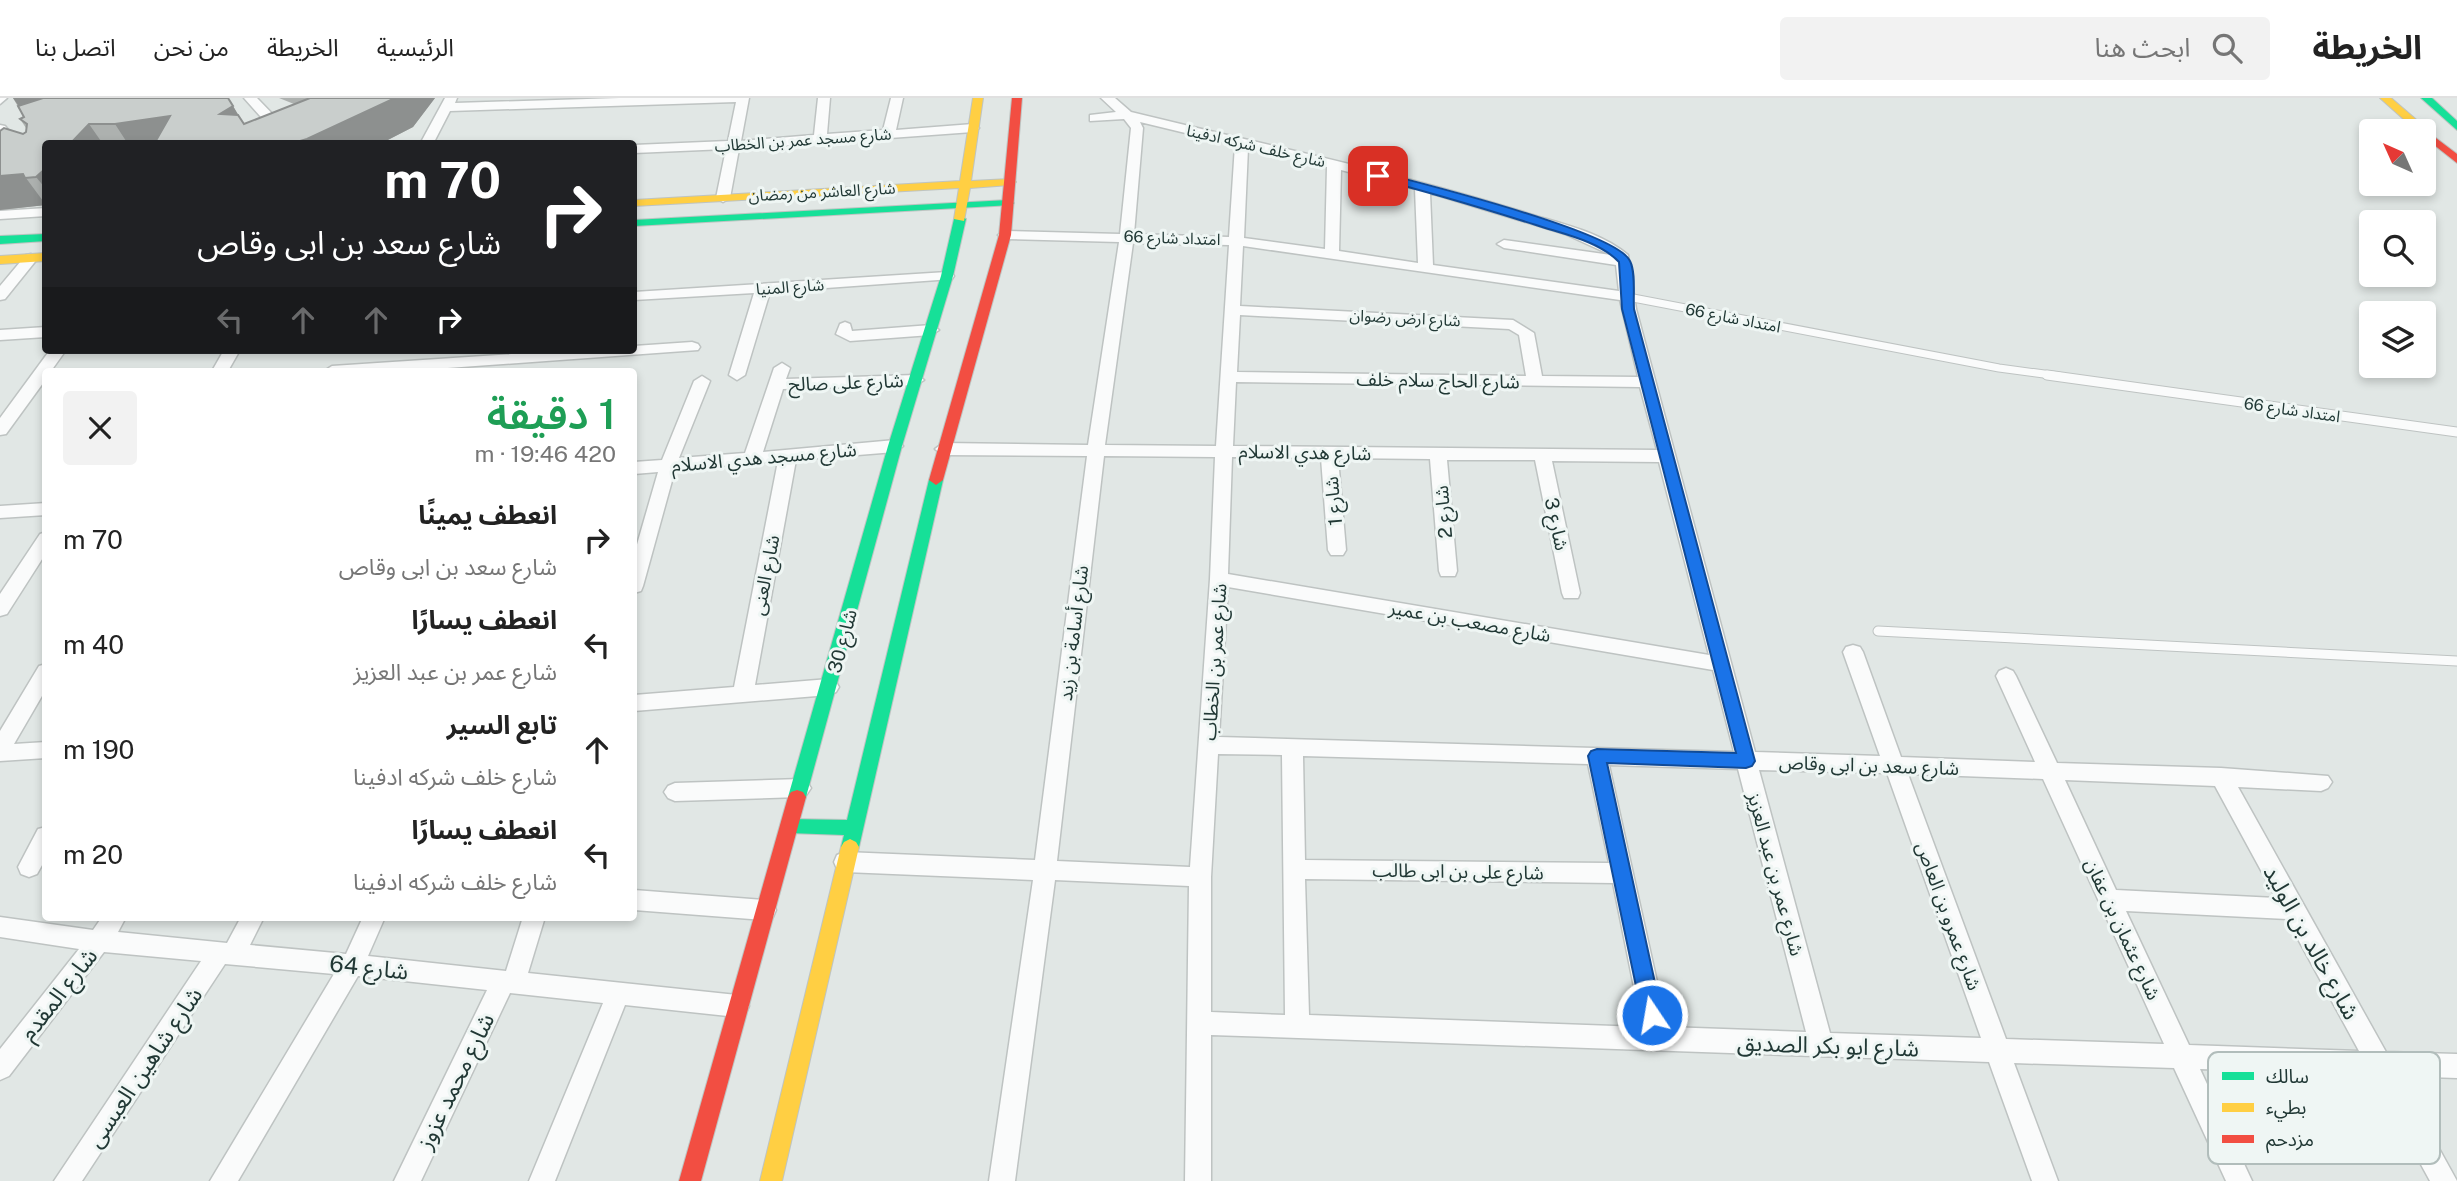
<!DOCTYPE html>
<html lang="ar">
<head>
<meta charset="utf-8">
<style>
	:root { --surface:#fff; --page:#f2f2f2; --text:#222; --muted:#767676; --line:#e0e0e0 }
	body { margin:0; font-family:"Public Sans","Noto Sans Arabic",sans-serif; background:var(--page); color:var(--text); direction:rtl; height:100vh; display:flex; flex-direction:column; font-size:26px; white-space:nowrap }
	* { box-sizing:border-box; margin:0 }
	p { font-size:23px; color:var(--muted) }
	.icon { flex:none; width:38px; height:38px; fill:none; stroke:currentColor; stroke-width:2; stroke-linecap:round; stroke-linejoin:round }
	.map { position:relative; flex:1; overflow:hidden; direction:ltr }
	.details { position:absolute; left:42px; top:270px; width:595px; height:553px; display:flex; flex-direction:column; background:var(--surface); border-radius:7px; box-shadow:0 4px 10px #0003; direction:rtl }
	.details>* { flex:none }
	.guide { position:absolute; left:42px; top:42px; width:595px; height:214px; border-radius:7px; box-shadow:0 4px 10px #0003; direction:rtl; background:#202124; color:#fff; overflow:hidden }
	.needle { width:46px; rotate:315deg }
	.controls { position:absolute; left:2359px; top:21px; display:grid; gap:14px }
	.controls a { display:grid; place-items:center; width:77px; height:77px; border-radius:7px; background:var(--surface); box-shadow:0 4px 10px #0003; font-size:35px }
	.pin { position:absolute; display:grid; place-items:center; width:60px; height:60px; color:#fff; margin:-30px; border-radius:14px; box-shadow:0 4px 10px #0006 }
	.me { position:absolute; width:77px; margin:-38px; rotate:348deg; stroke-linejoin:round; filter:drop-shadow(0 0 5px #0008) }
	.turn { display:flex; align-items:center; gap:24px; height:147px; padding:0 21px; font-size:32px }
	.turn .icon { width:91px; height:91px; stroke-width:2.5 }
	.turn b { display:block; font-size:49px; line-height:60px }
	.lanes { display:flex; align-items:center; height:66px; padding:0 21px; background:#0003; justify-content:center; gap:35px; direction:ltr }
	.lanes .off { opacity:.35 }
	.round { display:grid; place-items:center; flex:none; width:74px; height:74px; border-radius:7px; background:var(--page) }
	.summary { display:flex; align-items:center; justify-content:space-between; height:119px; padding:0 21px }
	h1 { font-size:42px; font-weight:600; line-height:52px; color:#1e9e55 }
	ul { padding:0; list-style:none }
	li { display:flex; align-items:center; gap:21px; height:105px; padding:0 21px }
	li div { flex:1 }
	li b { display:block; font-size:26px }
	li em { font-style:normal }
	header { display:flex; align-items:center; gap:42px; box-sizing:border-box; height:98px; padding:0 35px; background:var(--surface); border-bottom:2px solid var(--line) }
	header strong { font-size:33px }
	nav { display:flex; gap:38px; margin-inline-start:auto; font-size:24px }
	.search { width:490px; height:63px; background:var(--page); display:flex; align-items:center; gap:18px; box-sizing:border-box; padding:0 24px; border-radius:7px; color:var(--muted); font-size:26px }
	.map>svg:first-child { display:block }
</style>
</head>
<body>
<header>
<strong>الخريطة</strong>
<div class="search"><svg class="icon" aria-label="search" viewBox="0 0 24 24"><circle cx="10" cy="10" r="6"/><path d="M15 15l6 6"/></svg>ابحث هنا</div>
<nav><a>الرئيسية</a><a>الخريطة</a><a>من نحن</a><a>اتصل بنا</a></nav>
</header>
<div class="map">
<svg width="2457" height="1083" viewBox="0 0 2457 1083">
	<rect width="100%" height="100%" fill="#e1e7e5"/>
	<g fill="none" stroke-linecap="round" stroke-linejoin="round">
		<g stroke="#bec3c2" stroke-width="9">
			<path id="lane-far1" d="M 1628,199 L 1999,270 L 2059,278"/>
		</g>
		<g stroke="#bec3c2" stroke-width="11">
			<path id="lane" d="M 2047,277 L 2457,334
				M 1878,533 L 2457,563"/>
		</g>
		<g stroke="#bec3c2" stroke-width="3">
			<path id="street" d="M 0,0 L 7,0 L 0,6 Z
				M 244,0 L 257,0 L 287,31 L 287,37 L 277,37 Z
				M 445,0 L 457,0 L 455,5 L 619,0 L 749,0 L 741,43 L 814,37 L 818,0 L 830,0 L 827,36 L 883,32 L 891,0 L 903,0 L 896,32 L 973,26 L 979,30 L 973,34 L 739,51 L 730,100 L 723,104 L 716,100 L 726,51 L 634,55 L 634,47 L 728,43 L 736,4 L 450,13 L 433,46 L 420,46 Z
				M 1101,0 L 1115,0 L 1131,14 C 1261,46 1392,73 1520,113 C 1556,125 1598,132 1628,157 L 1636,211 L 1755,654 L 1880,658 L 1843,554 L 1846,549 L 1853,547 L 1860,549 L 1863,554 L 1901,659 L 2035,664 L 1996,578 L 1999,573 L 2006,570 L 2013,573 L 2016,578 L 2057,665 L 2221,670 L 2328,678 L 2332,684 L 2328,690 L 2321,693 L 2238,689 L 2386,954 L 2457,956 L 2457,980 L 2399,978 L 2457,1083 L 2430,1083 L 2372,977 L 2200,971 L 2252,1083 L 2226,1083 L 2174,970 L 2014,965 L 2058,1083 L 2032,1083 L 1989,964 L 1211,937 L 1211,1083 L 1185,1083 L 1189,788 L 1055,782 L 1015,1083 L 989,1083 L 1033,782 L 845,774 L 837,771 L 834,764 L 837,757 L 845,754 L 1035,762 L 1087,358 L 943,357 L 935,351 L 943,345 L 1088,347 L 1119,144 L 1005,141 L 998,137 L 1005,133 L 1120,136 L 1131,30 L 1124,21 L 1090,23 L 1090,17 L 1116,14 ZM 1140,24 L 1235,47 L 1229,139 L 1134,136 L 1143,30 ZM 1248,50 L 1327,69 L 1325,151 L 1244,140 ZM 1341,72 L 1415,91 L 1418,165 L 1339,153 ZM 1430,95 L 1565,136 L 1611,157 L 1504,142 L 1497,146 L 1504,150 L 1616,167 L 1619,193 L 1433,167 ZM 1133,145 L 1229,147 L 1216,348 L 1105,347 ZM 1243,148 L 1620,202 L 1638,279 L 1542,278 L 1534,235 L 1513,222 L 1240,208 ZM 1240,217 L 1509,231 L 1519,237 L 1526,278 L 1237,274 ZM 1236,284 L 1640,289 L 1657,352 L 1233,348 ZM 1104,358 L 1215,359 L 1210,481 L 1190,769 L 1057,763 ZM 1232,359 L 1321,360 L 1328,452 L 1331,457 L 1343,457 L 1346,452 L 1338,360 L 1430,361 L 1439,473 L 1441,478 L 1455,478 L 1457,473 L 1447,362 L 1535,362 L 1562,495 L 1564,500 L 1578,500 L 1580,495 L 1552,363 L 1659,364 L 1709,557 L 1228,476 ZM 1228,489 L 1713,572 L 1734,654 L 1219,639 ZM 1218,656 L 1282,657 L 1285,917 L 1211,914 L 1211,779 ZM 1303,658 L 1588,666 L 1609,765 L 1305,762 ZM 1609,667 L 1738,671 L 1806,934 L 1667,929 ZM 1759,672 L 1887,675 L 1981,940 L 1830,935 ZM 1908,676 L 2043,681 L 2164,946 L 2006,941 ZM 2065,682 L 2215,688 L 2276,800 L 2116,792 ZM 1305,781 L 1613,785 L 1642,929 L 1309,917 ZM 2126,813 L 2287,821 L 2359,953 L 2189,947 Z
				M 0,27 L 5,28 L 18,44 L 46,57 L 46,65 L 15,54 L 0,41 Z
				M 46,110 L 46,118 L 0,121 L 0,113 Z
				M 31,156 L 38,160 L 5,201 L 0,202 L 0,188 L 26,157 Z
				M 947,174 L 952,175 L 954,178 L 952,181 L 770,194 L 745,277 L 737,282 L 729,277 L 754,195 L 634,202 L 634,194 Z
				M 845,224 L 850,226 L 852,233 L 931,227 L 939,232 L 931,237 L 850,243 L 836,236 L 840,226 Z
				M 46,229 L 46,239 L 0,242 L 0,232 Z
				M 692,244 L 698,246 L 700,249 L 698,252 L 406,273 L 324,273 L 332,268 L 574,252 L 634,252 L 634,248 Z
				M 50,252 L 66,252 L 51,273 L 46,273 L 46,281 L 6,336 L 0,337 L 0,320 Z
				M 224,252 L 240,252 L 228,273 L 212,273 Z
				M 782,265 L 790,270 L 786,281 L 916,277 L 924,282 L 916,287 L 783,291 L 763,354 L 895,342 L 903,348 L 895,354 L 796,362 L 755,587 L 829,581 L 836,584 L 839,589 L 836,594 L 829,597 L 634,613 L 634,597 L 734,589 L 778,363 L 675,372 L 643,488 L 641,493 L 634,495 L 634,457 L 658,374 L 634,376 L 634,364 L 662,362 L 694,283 L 702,278 L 710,283 L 679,360 L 745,355 L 774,270 Z
				M 46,405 L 46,417 L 0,420 L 0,408 Z
				M 46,434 L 46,455 L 7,516 L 0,518 L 0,496 L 40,436 Z
				M 46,566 L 46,591 L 14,646 L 46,644 L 46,660 L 0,663 L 0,633 L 39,568 Z
				M 800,681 L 807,684 L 811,690 L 807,696 L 800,699 L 675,703 L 668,700 L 664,694 L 668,688 L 675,685 Z
				M 46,729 L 46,760 L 37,776 L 29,779 L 21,776 L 18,769 L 38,731 Z
				M 634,792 L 765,802 L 773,805 L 776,812 L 773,819 L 765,822 L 634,812 Z
				M 0,819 L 93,832 L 102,819 L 126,819 L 118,834 L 227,845 L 241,819 L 264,819 L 250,847 L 346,856 L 363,819 L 385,819 L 368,858 L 506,873 L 523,819 L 545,819 L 528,875 L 737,897 L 745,900 L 749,908 L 745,916 L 737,919 L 625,907 L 555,1083 L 529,1083 L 603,905 L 510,895 L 421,1083 L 394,1083 L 487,892 L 358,878 L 238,1083 L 210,1083 L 334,876 L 225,866 L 82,1083 L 54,1083 L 201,863 L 104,854 L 9,978 L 0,982 L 0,951 L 79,851 L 0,839 Z"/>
		</g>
		<g stroke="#bec4c2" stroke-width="2">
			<path id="fast" d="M 2421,0 L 2432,0 L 2457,23 L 2457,32 Z
				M 1008,102 L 1014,105 L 1012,107 L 634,128 L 634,122 Z
				M 960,118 L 966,121 L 953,178 L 902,348 L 806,699 L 803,704 L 797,706 L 791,704 L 788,699 L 888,348 L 941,178 L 954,121 Z
				M 46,136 L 46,143 L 0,146 L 0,138 Z
				M 936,377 L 943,382 L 859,749 L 856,754 L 850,757 L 844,754 L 841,749 L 844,737 L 789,735 L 783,733 L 780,728 L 783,723 L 789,721 L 847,722 L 929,382 Z"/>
		</g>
		<g stroke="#bec4c2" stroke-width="2">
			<path id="slow" d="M 973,0 L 983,0 L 971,83 L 1010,81 L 1016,84 L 1010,87 L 970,90 L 964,123 L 954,121 L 959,90 L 634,108 L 634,102 L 960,83 Z
				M 2380,0 L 2391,0 L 2427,31 L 2427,35 L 2417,33 Z
				M 46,155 L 46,163 L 0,166 L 0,158 Z
				M 850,741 L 856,744 L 859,749 L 782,1083 L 760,1083 L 841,749 L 844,744 Z"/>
		</g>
		<g stroke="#bec4c2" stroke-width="2">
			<path id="jam" d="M 1012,0 L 1022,0 L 1011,137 L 943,382 L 936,387 L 929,382 L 999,137 Z
				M 2424,31 L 2457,56 L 2457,65 L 2424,39 L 2424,33 L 2419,33 Z
				M 797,692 L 803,694 L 806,699 L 701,1083 L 679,1083 L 788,699 L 791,694 Z"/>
		</g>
		<use href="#lane-far1" stroke="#fafbfb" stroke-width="7"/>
		<use href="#lane" stroke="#fafbfb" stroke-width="9"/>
		<use href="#street" fill="#fafbfb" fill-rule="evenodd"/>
		<use href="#fast" fill="#16e098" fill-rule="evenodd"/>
		<use href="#slow" fill="#ffcf43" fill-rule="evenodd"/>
		<use href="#jam" fill="#f24e42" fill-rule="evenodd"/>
	</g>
	<path fill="#adb1af" d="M 13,0 L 228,0 L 244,26 L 294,6 L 279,0 L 435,0 L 413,29 L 380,46 L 46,46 L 46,107 L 0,112 L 23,36 L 26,34 L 26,30 L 20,21 L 24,19 Z"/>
	<path fill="#8d908f" d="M 13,0 L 94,0 L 32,27 Z
		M 395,0 L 435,0 L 413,29 L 380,46 L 290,46 Z
		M 233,8 L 251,39 L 220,16 Z
		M 170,18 L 187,46 L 128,46 L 115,26 Z
		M 89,26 L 103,46 L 70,46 Z
		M 46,70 L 46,91 L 36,79 Z
		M 23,76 L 46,107 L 0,112 L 0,78 Z"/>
	<path fill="#c9cecc" stroke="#8d908f" stroke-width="2" d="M 43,0 L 228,0 L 233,8 L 220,16 L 238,17 L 244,26 L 310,0 L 395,0 L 307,41 L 290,46 L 154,46 L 170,18 L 115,26 L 89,26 L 70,46 L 46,46 L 46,70 L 36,79 L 25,80 L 23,76 L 0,78 L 0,33 L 4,30 L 23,36 L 26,34 L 27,26 L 20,21 L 24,19 L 18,8 Z"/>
	<path fill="#1a73e8" stroke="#114b97" stroke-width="2" d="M 1378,74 C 1417,84 1617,134 1630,163 C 1636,175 1633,197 1634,211 L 1755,663 L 1752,668 L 1746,670 L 1607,665 L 1662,917 L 1659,924 L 1652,927 L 1645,924 L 1642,917 L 1588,658 L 1591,653 L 1597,651 L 1736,655 L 1622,211 L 1619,164 C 1599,143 1563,136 1536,127 C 1482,110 1429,94 1374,80 L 1373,78 Z"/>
	<g text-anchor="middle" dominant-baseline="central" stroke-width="6" stroke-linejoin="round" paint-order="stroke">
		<g font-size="16" fill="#213835" stroke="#eff6f4">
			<text transform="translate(803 42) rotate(-4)">شارع مسجد عمر بن الخطاب</text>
			<text transform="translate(1256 48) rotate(13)">شارع خلف شركه ادفينا</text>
			<text transform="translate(822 94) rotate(-3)">شارع العاشر من رمضان</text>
			<text transform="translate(1172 140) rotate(2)">امتداد شارع 66</text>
			<text transform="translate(790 189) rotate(-4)">شارع المنيا</text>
			<text transform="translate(1405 220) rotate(3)">شارع ارض رضوان</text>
			<text transform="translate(1733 220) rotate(11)">امتداد شارع 66</text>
			<text transform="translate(2292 312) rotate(8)">امتداد شارع 66</text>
		</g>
		<g font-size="19" fill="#213835" stroke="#eff6f4">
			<text transform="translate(1438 282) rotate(1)">شارع الحاج سلام خلف</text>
			<text transform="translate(846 284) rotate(-2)">شارع على صالح</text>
			<text transform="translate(1305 354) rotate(1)">شارع هدي الاسلام</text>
			<text transform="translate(764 359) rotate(-5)">شارع مسجد هدي الاسلام</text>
			<text transform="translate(1333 403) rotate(-95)">شارع 1</text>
			<text transform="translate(1443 414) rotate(-95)">شارع 2</text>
			<text transform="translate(1557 426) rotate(78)">شارع 3</text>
			<text transform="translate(765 477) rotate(-79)">شارع العنى</text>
			<text transform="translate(1470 523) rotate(10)">شارع مصعب بن عمير</text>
			<text transform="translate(1073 535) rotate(-83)">شارع أسامة بن زيد</text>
			<text transform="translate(842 543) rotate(-75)">شارع 30</text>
			<text transform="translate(1214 564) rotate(-86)">شارع عمر بن الخطاب</text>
			<text transform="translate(1869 667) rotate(2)">شارع سعد بن ابى وقاص</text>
			<text transform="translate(1458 773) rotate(1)">شارع على بن ابى طالب</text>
			<text transform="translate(1776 776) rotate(75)">شارع عمر بن عبد العزيز</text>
			<text transform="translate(1949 818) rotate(70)">شارع عمرو بن العاص</text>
			<text transform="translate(2123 831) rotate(65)">شارع عثمان بن عفان</text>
		</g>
		<g font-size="23" fill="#213835" stroke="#eff6f4">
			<text transform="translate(2312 844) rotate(61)">شارع خالد بن الوليد</text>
			<text transform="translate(369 869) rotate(6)">شارع 64</text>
			<text transform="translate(58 896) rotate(-52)">شارع المقدم</text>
			<text transform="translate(1828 947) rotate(2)">شارع ابو بكر الصديق</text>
			<text transform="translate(144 969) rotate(-56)">شارع شاهين العبسى</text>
			<text transform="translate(455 983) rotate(-64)">شارع محمد عزوز</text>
		</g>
	</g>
	<rect x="2208" y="954" width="232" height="112" rx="10" fill="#eff6f4" stroke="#b1bdbb" stroke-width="2"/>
	<rect x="2222" y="974" width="32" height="8" fill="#16e098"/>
	<rect x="2222" y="1005" width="32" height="9" fill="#ffcf43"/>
	<rect x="2222" y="1037" width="32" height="8" fill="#f24e42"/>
	<g font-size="19" fill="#213835">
		<text x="2266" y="985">سالك</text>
		<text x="2266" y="1016">بطيء</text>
		<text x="2266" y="1048">مزدحم</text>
	</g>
</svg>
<div class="controls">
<a><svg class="needle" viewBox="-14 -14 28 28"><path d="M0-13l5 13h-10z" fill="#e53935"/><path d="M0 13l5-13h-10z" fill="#767676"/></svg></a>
<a><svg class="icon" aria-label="search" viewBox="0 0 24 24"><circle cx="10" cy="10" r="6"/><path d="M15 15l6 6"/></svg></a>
<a><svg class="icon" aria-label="layers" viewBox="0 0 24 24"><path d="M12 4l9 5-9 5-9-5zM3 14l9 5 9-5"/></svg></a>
</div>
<div class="pin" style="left:1378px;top:78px;background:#d93025"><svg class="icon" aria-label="arrive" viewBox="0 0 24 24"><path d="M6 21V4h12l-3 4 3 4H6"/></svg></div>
<svg class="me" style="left:1652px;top:917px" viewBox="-20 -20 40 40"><circle r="17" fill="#1a73e8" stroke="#fff" stroke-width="3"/><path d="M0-11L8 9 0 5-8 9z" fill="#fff"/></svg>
<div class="guide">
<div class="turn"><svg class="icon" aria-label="right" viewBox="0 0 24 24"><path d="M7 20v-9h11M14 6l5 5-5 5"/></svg><div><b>70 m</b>شارع سعد بن ابى وقاص</div></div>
<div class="lanes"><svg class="icon off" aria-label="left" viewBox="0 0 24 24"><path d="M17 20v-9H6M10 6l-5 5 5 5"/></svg><svg class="icon off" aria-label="ahead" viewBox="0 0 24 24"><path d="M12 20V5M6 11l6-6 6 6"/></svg><svg class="icon off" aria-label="ahead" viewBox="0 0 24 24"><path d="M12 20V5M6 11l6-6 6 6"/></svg><svg class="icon" aria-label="right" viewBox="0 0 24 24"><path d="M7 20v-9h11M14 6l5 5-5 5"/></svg></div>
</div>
<section class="details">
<div class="summary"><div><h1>1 دقيقة</h1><p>420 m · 19:46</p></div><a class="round"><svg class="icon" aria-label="close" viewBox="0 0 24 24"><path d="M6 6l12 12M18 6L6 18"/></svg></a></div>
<ul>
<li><svg class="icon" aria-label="right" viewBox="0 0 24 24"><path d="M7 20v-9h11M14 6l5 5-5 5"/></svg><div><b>انعطف يمينًا</b><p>شارع سعد بن ابى وقاص</p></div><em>70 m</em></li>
<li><svg class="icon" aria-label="left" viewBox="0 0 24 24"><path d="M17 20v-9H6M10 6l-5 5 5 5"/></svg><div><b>انعطف يسارًا</b><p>شارع عمر بن عبد العزيز</p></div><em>40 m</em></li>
<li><svg class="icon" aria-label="ahead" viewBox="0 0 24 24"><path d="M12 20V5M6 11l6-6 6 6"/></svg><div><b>تابع السير</b><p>شارع خلف شركه ادفينا</p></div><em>190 m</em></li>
<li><svg class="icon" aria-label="left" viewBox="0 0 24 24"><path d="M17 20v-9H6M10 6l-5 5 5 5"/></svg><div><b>انعطف يسارًا</b><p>شارع خلف شركه ادفينا</p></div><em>20 m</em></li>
</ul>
</section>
</div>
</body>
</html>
